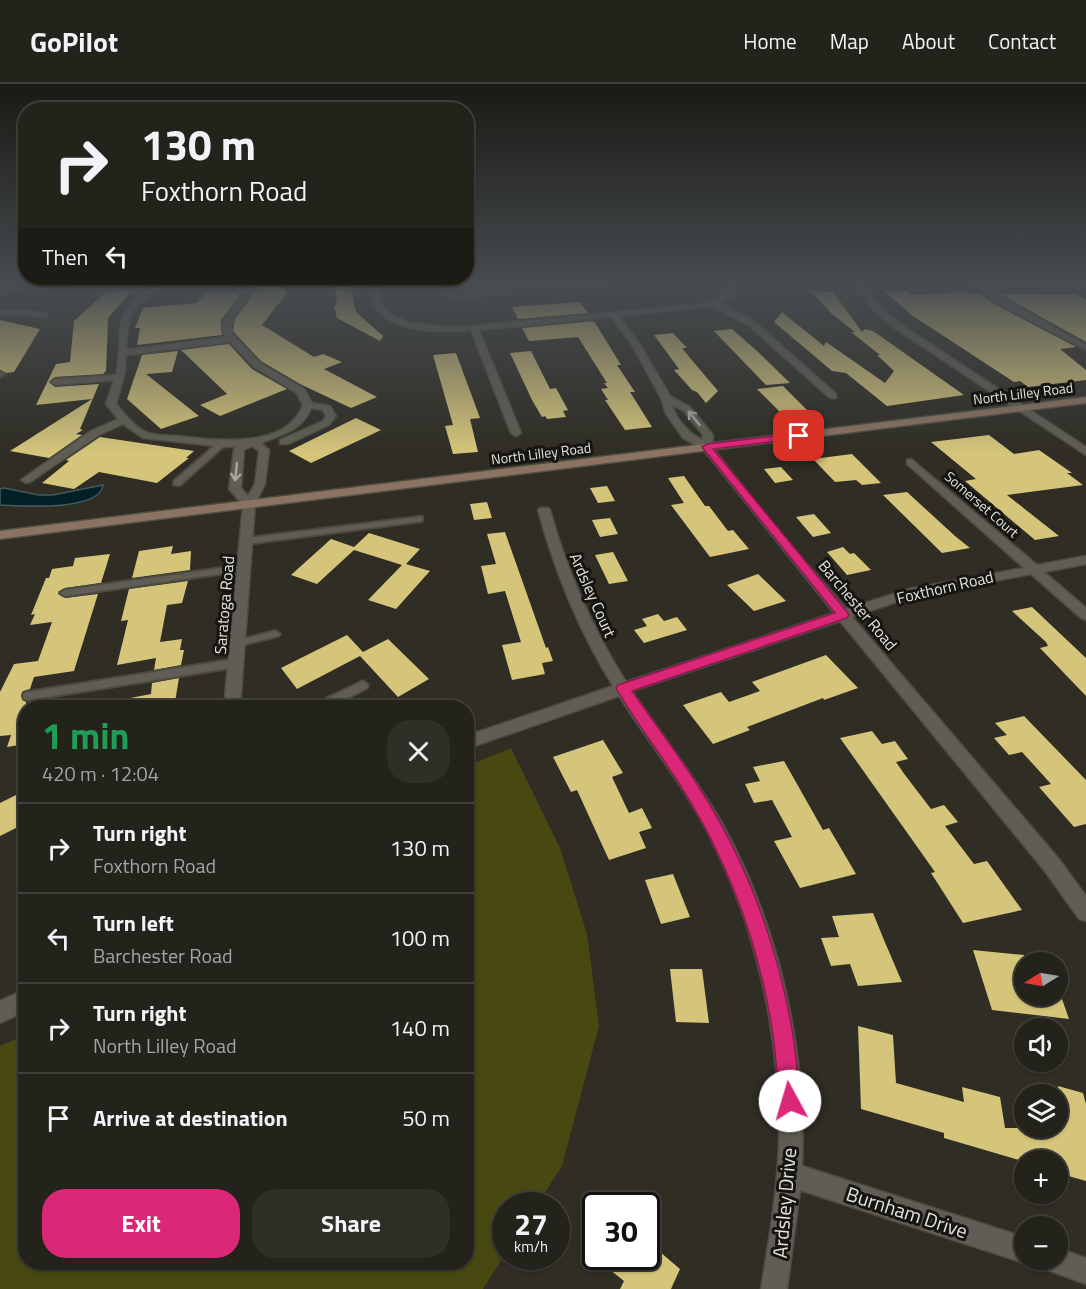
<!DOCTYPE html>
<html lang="en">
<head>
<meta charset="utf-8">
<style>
	:root { --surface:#23221b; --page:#2f2f28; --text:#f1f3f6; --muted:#a3a4a3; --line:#403f3a; --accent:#db2777 }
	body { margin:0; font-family:"Titillium Web",sans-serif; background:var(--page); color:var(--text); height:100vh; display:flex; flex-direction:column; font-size:22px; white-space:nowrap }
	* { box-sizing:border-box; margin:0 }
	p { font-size:20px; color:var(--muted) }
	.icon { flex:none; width:33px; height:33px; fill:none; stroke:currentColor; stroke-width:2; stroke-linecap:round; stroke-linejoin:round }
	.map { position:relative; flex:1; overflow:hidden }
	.details { position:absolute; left:18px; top:616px; width:456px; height:570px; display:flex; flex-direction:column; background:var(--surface); border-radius:24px; box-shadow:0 2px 4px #0004,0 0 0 2px var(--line) }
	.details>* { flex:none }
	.top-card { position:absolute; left:18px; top:18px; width:456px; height:183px; border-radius:24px; box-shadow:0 2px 4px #0004,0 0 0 2px var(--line); background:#23221b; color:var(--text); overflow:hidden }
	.needle { width:39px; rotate:259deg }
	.tools { position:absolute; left:1014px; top:868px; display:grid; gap:12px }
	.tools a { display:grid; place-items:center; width:54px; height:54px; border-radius:50%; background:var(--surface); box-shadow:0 2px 4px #0004,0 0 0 2px var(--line); font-size:30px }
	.speed { position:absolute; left:492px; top:1108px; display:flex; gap:12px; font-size:30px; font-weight:700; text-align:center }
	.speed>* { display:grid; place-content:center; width:78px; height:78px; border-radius:50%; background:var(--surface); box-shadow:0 2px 4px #0004,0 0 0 2px var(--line); line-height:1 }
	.speed small { font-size:15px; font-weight:400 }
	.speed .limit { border:3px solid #111; border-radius:9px; background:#fff; color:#111 }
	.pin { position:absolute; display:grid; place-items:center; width:51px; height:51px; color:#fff; margin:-26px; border-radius:12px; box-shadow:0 3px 9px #0006 }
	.me { position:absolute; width:66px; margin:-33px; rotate:354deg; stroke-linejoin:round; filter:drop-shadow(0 0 4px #0008) }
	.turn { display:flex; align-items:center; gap:21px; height:126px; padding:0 24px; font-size:27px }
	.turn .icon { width:78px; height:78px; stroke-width:2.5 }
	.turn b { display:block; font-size:42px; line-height:51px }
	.then { display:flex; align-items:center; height:57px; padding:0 24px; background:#0003; gap:12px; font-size:22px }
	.round { display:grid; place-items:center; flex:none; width:63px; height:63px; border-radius:24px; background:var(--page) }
	.summary { display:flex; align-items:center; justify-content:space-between; height:102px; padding:0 24px }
	h1 { font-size:36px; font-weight:700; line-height:45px; color:#1e9e55 }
	.cta { display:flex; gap:12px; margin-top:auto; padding:12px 24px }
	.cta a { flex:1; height:69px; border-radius:24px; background:var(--accent); color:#fff; font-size:24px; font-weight:700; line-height:69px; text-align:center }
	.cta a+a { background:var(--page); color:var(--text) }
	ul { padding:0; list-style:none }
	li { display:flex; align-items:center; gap:18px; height:90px; padding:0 24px; border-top:2px solid var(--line) }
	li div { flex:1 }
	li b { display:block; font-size:22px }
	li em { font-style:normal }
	header { display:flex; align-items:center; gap:36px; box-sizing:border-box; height:84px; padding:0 30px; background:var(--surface); border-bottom:2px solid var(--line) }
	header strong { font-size:28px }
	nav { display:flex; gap:33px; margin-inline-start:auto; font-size:21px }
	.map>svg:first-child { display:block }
</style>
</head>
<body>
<header>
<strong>GoPilot</strong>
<nav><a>Home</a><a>Map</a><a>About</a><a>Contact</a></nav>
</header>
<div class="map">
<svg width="1086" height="1205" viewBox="0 0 1086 1205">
	<rect width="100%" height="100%" fill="#2f2d24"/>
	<path fill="#474911" d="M 443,201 L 640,201 L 448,216 Z
		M 511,664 L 560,764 L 587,850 L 599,942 L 562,1082 L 536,1122 L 506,1122 L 505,1170 L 483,1205 L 0,1205 L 0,962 L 25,951 L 26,1179 L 466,1179 L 467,682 Z"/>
	<path fill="#012026" stroke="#455a5d" stroke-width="1.5" d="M 103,401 C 100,428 20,422 0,421 L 0,405 L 4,404 L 39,411 L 53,411 Z"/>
	<path fill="#d5c57b" d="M 254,201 L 281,201 L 287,209 L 262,241 L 314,273 L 323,270 L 342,278 L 324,285 L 377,313 L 351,324 L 300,300 L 261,277 L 233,247 L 235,235 L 251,213 L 250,208 L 259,208 Z
		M 335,201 L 350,201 L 356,228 L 383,252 L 380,257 L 337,234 L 334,222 L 337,221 Z
		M 131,207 L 108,234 L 106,287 L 103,290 L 55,293 L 49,298 L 55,303 L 99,300 L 80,345 L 83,346 L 76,350 L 82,351 L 49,374 L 10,367 L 92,315 L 36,321 L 56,280 L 70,278 L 74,237 L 106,208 Z
		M 810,207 L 833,208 L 862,248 L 865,245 L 873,247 L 964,311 L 887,322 L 846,289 L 832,287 L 774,238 L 782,228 L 824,262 L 826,258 L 885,299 L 894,287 L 877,271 L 880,271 L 851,248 L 855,248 L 831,229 Z
		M 884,207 L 907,207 L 910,211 L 962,208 L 981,210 L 992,219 L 1076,263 L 1060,265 L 1086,286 L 1086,296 L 1028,303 L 1020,297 L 1014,298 L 913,232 Z
		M 238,208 L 239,212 L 221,236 L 222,251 L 137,261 L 140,244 L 135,244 L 143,224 L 196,219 L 206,209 Z
		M 1000,210 L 1076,210 L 1086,216 L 1086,258 Z
		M 580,218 L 588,229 L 518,235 L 512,223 Z
		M 0,236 L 40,245 L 14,288 L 6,289 L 0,286 Z
		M 594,237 L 621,281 L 617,281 L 635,308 L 630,308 L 652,343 L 625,346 L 605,316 L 608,316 L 601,305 L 608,304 L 604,299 L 607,299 L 578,253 L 529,257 L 522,244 Z
		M 732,245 L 757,267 L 790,299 L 766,301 L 714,247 Z
		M 673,249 L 687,264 L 682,264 L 691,275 L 718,307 L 706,319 L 697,308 L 692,306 L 674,286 L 679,285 L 654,251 Z
		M 229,260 L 252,285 L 287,305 L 220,332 L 200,321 L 227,310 L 181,266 Z
		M 178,267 L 172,288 L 146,290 L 199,332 L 161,345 L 127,315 L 142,271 Z
		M 531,267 L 550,305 L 556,304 L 568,326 L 563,327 L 566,333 L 547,335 L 545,332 L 542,333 L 532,316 L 510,269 Z
		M 456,269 L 480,334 L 470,335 L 478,368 L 453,370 L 445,342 L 453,341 L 433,271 Z
		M 783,302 L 811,330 L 785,333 L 757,305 Z
		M 356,334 L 381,346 L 311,379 L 289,367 Z
		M 989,351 L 1014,370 L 1039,366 L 1072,389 L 1067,389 L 1083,401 L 1007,411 L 1059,452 L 1035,456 L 965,397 L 976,395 L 931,358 Z
		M 100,353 L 194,367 L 186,374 L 189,374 L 157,399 L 99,388 L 74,405 L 42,399 L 69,377 L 66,376 Z
		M 852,370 L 881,399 L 862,401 L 856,396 L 835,398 L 813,375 Z
		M 781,383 L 793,396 L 775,399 L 764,385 Z
		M 684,392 L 705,422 L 709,422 L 728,447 L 733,446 L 749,465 L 710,473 L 671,421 L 684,419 L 668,394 Z
		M 607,402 L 615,417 L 598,419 L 590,404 Z
		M 907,408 L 955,452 L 970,464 L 942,469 L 883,411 Z
		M 487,418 L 492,434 L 474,436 L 470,420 Z
		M 814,430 L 831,449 L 813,453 L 796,433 Z
		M 610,434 L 618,450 L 600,453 L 592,436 Z
		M 505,448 L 546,564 L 548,563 L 553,577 L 542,579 L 545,590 L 512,596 L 502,561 L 521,558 L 505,507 L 488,510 L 481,482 L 496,480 L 487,450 Z
		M 369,449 L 420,465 L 406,480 L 430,487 L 396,525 L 368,516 L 402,481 L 354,466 L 317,500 L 291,491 L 331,455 L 354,463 Z
		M 173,462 L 171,470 L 191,467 L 190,486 L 132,494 L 139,467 Z
		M 843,463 L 850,470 L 854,469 L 871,486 L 847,491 L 827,468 Z
		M 613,468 L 628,497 L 609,500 L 595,471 Z
		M 110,470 L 101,499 L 65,504 L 58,508 L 65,514 L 98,510 L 74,587 L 34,593 L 30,605 L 23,607 L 21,611 L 26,618 L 26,660 L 7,663 L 11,651 L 0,652 L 0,608 L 14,580 L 38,577 L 52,538 L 30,541 L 35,530 L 31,531 L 46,494 L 49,494 L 52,485 L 73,482 L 75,474 Z
		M 758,490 L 786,517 L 754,527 L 727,501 Z
		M 188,497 L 182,519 L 167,521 L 160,558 L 182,555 L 180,566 L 184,566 L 181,581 L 154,586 L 156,574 L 117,581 L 128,536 L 121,537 L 129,505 Z
		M 1032,523 L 1086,574 L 1086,612 L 1040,564 L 1048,562 L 1046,558 L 1012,527 Z
		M 658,530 L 664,537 L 677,533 L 687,546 L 644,559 L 634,546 L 647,542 L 642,535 Z
		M 347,551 L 363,568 L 388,555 L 429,595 L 398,613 L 360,572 L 297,605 L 281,584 Z
		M 826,571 L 858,604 L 824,616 L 823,614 L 747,643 L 750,646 L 713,660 L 683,621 L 721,608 L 729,618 L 760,607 L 752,598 Z
		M 179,594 L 174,624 L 116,624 L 115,617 L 151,610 L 152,599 Z
		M 1024,632 L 1086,696 L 1086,740 L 1074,743 L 1039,703 L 1051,700 L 1022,668 L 1009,671 L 994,654 L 1007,651 L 995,639 Z
		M 872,647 L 882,660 L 895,657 L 908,675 L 896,678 L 905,691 L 931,725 L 944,721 L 958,738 L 945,742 L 974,780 L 987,777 L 1022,826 L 963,839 L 931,789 L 935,788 L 840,654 Z
		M 603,656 L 623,689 L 612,693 L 629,729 L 642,724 L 652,744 L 639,748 L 646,764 L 609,776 L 577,706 L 571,708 L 553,673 Z
		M 784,677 L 823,746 L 829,744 L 856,790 L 800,804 L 774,757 L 792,753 L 772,716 L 754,719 L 745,700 L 760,697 L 753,683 Z
		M 26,706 L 26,739 L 0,752 L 0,719 Z
		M 673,790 L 690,833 L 661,840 L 645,796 Z
		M 873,829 L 884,856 L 902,898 L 858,902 L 850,880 L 831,882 L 821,854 L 839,853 L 832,832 Z
		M 973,866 L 1024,871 L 1024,912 L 1062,915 L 1069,935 L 992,926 Z
		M 670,885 L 702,885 L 709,939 L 676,938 Z
		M 858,942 L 893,951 L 896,999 L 964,1018 L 962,1003 L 1000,1013 L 1005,1044 L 1058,1044 L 1058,1002 L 1083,1009 L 1086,1020 L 1086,1097 L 1058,1089 L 1058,1077 L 1022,1077 L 944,1054 L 944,1049 L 861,1025 Z
		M 646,1156 L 680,1185 L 671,1205 L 620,1205 L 624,1197 L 609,1185 L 615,1173 L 646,1173 Z"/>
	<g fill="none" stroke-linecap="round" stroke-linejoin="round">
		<g stroke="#4c4b43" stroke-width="4">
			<path id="lane" d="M 45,201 L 70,201 L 14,207 L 11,205 Z
				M 0,288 L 4,290 L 0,293 Z
				M 219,358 L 226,360 L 180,401 L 174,401 L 174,397 Z
				M 419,433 L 422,433 L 422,437 L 247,460 L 243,457 L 247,454 Z
				M 244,481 L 247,482 L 247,486 L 65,512 L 60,509 L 65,506 Z
				M 275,547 L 280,550 L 278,552 L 238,562 L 233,559 L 235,557 Z
				M 236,575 L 241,579 L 236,583 L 28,616 L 24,615 L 23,612 L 24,609 L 28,608 Z
				M 363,597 L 368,601 L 367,604 L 327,624 L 312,624 L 313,621 Z"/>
		</g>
		<g stroke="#4c4b43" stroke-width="3">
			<path id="street" d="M 13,201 L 24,201 L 0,210 L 0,206 Z
				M 153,201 L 161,201 C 131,229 129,221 126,266 L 226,253 C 214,238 234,224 241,212 L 238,201 L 245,201 L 249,212 L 233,234 L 231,248 L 260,279 L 304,305 L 312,319 L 330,322 L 336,332 L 329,341 L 288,360 L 280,360 L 280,356 L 323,337 L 326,332 L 323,326 L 311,324 C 303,346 281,351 261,359 L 269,366 L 265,400 L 255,420 L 240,624 L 224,624 L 243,421 L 229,405 L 234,365 L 237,362 L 225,363 L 143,354 L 123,340 L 99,351 L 30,398 L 26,399 L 21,396 L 91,347 L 118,335 L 106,320 L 114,296 L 55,301 L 51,298 L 55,295 L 116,291 C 126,243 106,235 153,201 ZM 230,258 L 254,283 L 297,309 L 303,321 C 286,366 216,356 178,352 C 169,351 155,352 146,348 C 134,343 124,329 116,320 L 125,288 L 126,271 ZM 252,362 L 259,367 L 255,400 L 248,412 L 241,404 L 244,366 Z
				M 370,201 L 377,201 L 382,221 L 389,229 L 407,238 L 439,242 L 459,243 L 702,220 C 713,217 726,214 728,201 L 735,201 L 732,212 L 720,219 L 754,237 L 836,310 L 836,314 L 830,314 L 748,241 L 712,222 L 619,232 L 639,259 L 670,312 L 690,323 L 713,351 L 712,363 L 770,437 L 846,525 L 909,505 L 1024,484 L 907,380 L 907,376 L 911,375 L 1037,481 L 1086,472 L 1086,480 L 1044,488 L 1086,524 L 1086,536 L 1081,534 L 1031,490 L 911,513 L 852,533 L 1058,774 L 1086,812 L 1086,837 L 1079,835 L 1044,786 L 840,537 L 632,607 C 662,651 695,693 722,739 C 779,842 807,965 802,1082 L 1024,1153 L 1024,1176 L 1031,1176 L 1024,1179 L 800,1106 L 787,1205 L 761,1205 C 769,1157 777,1109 779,1061 C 781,956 758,847 710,753 C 685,703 649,659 619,612 L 466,665 L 466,652 L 613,602 C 579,547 555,488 538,426 L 540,424 L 548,424 L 550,426 C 567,487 592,544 626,598 L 834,529 L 703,365 L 683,354 L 666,330 L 661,314 L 631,259 L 611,233 L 479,246 L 521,349 L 516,352 L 511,349 L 471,246 C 445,249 392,249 376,224 C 372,218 371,209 370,201 ZM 672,321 L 684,327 L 703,351 L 702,356 C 689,349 676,336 672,321 Z
				M 855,201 L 862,201 L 880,223 L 902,241 L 1086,363 L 1086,371 L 896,245 L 874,227 Z
				M 973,201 L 1086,201 L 1086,204 L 984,203 L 1086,261 L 1086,266 L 993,217 Z
				M 24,226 L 47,230 L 48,232 L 44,234 L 24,230 L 0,231 L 0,227 Z
				M 26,905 L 26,927 L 0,939 L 0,917 Z
				M 1058,1164 L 1086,1174 L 1086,1200 L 1045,1185 L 1041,1176 L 1058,1176 Z"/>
		</g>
		<g stroke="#4c4b43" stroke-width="3">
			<path id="secondary" d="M 1086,313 L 1086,319 L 0,455 L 0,447 Z"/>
		</g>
		<use href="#lane" fill="#605e54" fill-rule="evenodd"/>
		<use href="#street" fill="#605e54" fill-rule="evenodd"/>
		<use href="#secondary" fill="#8c7361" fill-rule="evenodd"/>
	</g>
	<defs><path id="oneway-shaft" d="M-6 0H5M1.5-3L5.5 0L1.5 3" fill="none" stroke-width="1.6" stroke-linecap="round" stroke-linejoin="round" transform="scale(1.5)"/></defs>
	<g stroke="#a9a79f">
		<use href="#oneway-shaft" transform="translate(694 334) rotate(-129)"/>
		<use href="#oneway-shaft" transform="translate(236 388) rotate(96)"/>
	</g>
	<linearGradient id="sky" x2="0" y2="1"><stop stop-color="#1a1914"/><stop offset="0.54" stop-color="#474c50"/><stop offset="1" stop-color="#474c50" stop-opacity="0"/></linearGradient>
	<rect width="1086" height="370" fill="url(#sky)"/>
	<path fill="#db2777" stroke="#8e194d" stroke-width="1.5" d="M 799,349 L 803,350 L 803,354 L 713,365 L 847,528 L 849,531 L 847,534 L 632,607 C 655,640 680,673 702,708 C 747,779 777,862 792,945 C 796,968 798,993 800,1017 L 797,1024 L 790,1028 L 782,1024 L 779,1017 C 777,993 776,968 772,944 C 759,865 732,788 691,719 C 668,679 639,644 616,604 L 618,601 L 835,529 L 702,363 L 707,360 Z"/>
	<g text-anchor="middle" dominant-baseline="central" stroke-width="6" stroke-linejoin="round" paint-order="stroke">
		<g font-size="14" fill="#e4e3dd" stroke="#161511">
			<text transform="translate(1023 309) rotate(-7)">North Lilley Road</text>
			<text transform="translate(541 369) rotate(-7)">North Lilley Road</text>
			<text transform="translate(982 420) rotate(41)">Somerset Court</text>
		</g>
		<g font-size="16" fill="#e4e3dd" stroke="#161511">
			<text transform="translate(945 503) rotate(-13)">Foxthorn Road</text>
			<text transform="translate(593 511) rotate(66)">Ardsley Court</text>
			<text transform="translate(224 521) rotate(-85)">Saratoga Road</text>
			<text transform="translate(858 521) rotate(50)">Barchester Road</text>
		</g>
		<g font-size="20" fill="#e4e3dd" stroke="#161511">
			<text transform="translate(784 1119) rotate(-85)">Ardsley Drive</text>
			<text transform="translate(907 1128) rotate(18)">Burnham Drive</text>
		</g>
	</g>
</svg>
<div class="tools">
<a><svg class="needle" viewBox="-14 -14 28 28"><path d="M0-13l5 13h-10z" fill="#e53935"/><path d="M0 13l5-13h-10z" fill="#a3a4a3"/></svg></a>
<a><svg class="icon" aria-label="sound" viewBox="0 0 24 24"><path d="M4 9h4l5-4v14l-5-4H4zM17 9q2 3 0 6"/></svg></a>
<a><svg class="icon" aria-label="layers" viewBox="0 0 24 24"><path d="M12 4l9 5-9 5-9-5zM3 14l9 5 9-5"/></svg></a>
<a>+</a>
<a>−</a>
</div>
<div class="speed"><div>27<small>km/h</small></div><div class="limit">30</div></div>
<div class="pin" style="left:799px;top:352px;background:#d93025"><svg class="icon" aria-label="arrive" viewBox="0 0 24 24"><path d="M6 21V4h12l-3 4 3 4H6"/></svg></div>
<svg class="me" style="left:790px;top:1017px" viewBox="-20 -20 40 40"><circle r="19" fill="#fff"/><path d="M0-13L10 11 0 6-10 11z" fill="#db2777"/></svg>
<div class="top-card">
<div class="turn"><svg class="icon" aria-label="right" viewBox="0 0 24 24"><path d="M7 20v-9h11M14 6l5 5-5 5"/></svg><div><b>130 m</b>Foxthorn Road</div></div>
<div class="then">Then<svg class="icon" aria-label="left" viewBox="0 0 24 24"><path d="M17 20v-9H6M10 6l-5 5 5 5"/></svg></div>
</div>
<section class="details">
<div class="summary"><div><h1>1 min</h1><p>420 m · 12:04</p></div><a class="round"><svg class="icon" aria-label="close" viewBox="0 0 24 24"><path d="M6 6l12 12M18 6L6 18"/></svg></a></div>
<ul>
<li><svg class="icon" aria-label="right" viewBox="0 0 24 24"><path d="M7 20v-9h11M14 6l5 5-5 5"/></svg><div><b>Turn right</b><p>Foxthorn Road</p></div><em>130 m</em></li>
<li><svg class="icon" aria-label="left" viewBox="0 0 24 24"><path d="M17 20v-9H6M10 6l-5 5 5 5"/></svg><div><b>Turn left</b><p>Barchester Road</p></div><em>100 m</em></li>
<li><svg class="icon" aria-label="right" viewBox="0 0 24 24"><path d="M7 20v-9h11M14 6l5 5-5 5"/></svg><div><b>Turn right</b><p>North Lilley Road</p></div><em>140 m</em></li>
<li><svg class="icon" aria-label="arrive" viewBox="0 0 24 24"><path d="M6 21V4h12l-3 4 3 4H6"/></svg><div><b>Arrive at destination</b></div><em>50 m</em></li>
</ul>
<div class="cta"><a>Exit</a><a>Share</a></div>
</section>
</div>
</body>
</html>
